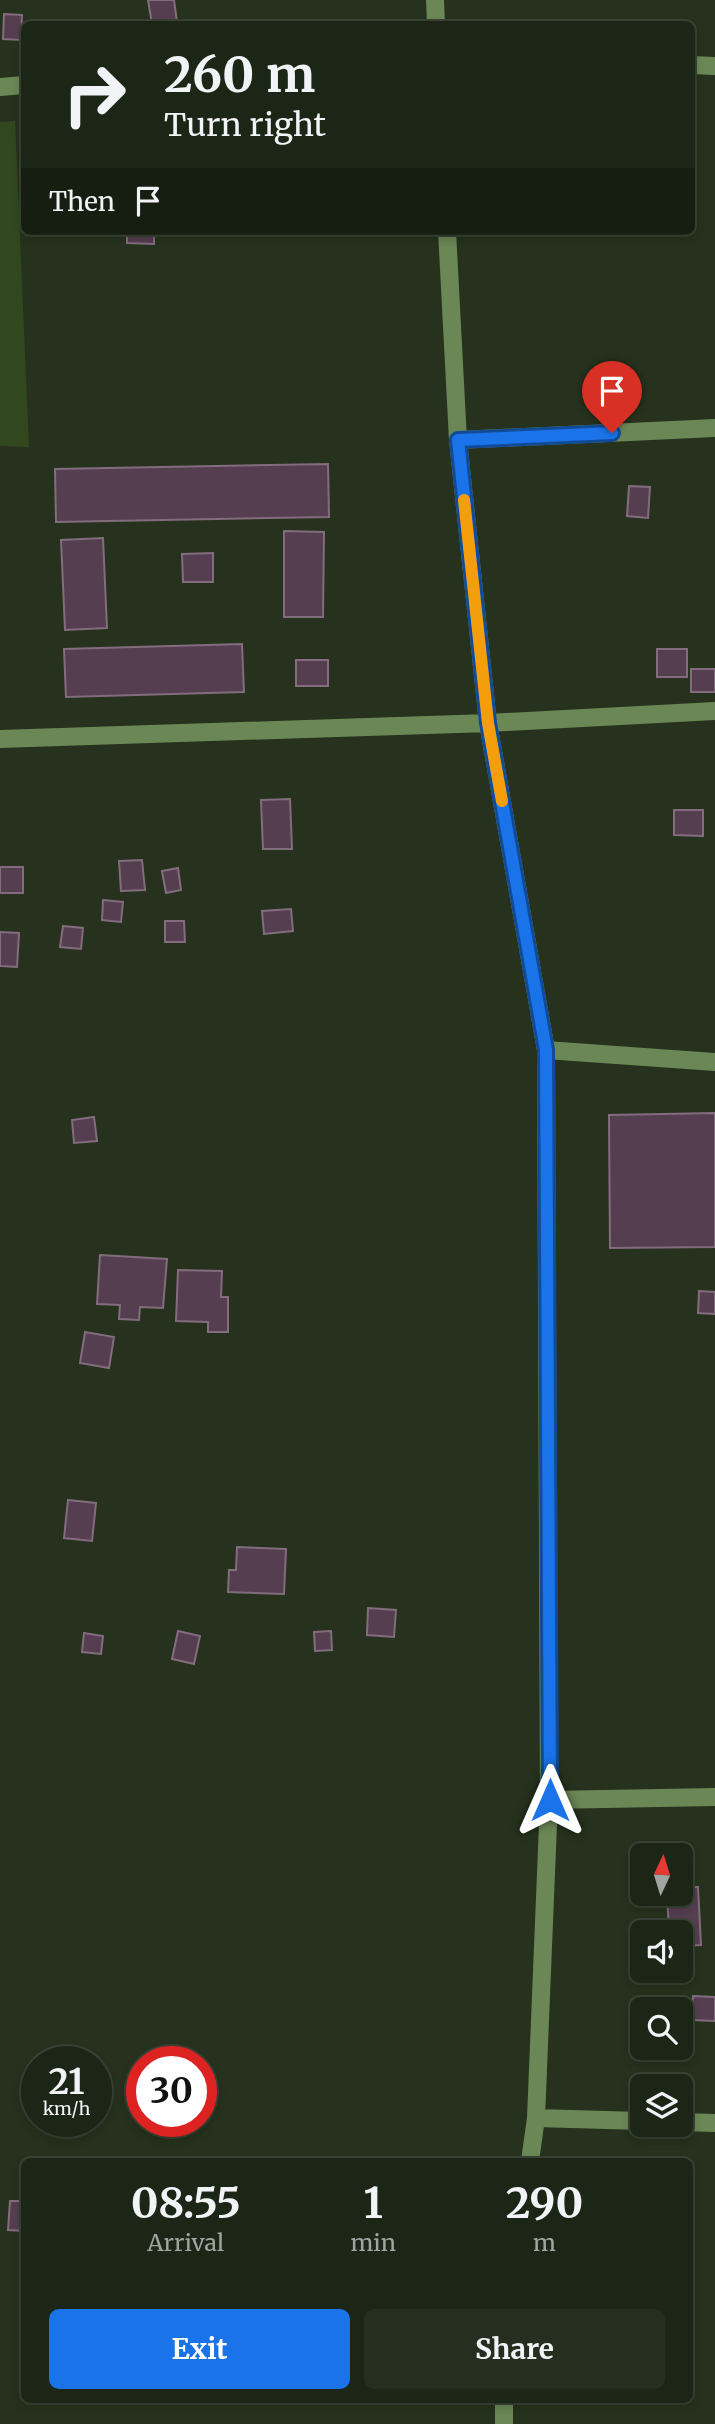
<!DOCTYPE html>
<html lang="en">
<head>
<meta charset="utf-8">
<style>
	:root { --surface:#1c2616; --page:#252e1f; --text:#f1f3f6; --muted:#a0a5a1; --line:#3a4335; --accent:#1a73e8 }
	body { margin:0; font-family:Merriweather,serif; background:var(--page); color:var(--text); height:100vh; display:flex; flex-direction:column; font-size:26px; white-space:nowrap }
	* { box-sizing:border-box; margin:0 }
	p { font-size:23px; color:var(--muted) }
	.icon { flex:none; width:38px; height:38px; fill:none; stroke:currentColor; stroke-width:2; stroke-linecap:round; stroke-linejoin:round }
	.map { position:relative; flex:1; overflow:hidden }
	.panel { position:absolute; left:21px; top:2158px; width:672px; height:245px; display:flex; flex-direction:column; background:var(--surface); border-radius:10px; box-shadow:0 4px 10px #0003,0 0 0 2px var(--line) }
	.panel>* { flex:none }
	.banner { position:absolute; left:21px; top:21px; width:674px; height:214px; border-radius:10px; box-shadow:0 4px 10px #0003,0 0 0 2px var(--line); background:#1c2616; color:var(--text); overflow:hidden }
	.needle { width:46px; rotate:4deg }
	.buttons { position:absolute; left:630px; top:1843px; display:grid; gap:14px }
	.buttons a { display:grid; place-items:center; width:63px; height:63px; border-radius:10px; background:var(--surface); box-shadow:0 4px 10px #0003,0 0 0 2px var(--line); font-size:35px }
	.speed { position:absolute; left:21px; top:2046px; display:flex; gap:14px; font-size:35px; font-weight:700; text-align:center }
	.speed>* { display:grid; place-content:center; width:91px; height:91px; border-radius:50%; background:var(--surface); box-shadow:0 4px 10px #0003,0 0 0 2px var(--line); line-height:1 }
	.speed small { font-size:18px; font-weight:400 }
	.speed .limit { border:10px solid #d22; background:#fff; color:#111 }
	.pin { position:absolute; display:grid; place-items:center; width:60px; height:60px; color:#fff; margin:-72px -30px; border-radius:50% 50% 50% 0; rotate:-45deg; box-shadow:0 0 7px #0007 }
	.pin .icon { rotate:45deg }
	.me { position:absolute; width:77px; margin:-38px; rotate:0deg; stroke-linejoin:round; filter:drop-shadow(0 0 5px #0008) }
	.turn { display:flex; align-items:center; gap:24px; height:147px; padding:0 28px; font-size:32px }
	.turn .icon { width:91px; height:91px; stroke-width:2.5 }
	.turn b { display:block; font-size:49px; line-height:60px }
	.then { display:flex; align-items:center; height:66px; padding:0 28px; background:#0003; gap:14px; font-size:26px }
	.eta { display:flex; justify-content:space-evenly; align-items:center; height:119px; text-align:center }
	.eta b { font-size:42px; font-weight:700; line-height:49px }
	.primary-button { display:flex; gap:14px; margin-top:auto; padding:14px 28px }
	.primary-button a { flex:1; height:80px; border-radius:10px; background:var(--accent); color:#fff; font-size:28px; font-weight:700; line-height:80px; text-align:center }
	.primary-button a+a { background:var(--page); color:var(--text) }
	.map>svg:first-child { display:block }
</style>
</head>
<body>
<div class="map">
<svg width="715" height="2424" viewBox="0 0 715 2424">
	<rect width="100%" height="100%" fill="#26321d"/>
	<path fill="#31481e" d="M 15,121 L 29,447 L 0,446 L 0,122 Z"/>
	<path fill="#543e4f" stroke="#836c7d" stroke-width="2" d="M 148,0 L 174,0 L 177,22 L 152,24 Z
		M 4,14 L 22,15 L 21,40 L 3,39 Z
		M 127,231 L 154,231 L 154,244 L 127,243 Z
		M 328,464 L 329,517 L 56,522 L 55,469 Z
		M 629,486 L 650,487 L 648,518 L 627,516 Z
		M 284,531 L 324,532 L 323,617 L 284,617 Z
		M 103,538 L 107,628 L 65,630 L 61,540 Z
		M 213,553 L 213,582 L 183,582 L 182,554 Z
		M 242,644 L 244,692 L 66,697 L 64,649 Z
		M 657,649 L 687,649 L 687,677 L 657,677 Z
		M 296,660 L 328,660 L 328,686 L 296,686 Z
		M 691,669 L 715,669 L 715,692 L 691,692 Z
		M 290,799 L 292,849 L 263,849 L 261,800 Z
		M 674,810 L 703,810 L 703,836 L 674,835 Z
		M 142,860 L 145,890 L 121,891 L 119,861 Z
		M 0,867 L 23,867 L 23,893 L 0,893 Z
		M 178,868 L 181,890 L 166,893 L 162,871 Z
		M 103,900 L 123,902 L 121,922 L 102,920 Z
		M 291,909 L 293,931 L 264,934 L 262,911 Z
		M 165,921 L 184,921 L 185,942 L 165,942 Z
		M 63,926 L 83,928 L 81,949 L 60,947 Z
		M 0,932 L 19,933 L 17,967 L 0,966 Z
		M 715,1113 L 715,1247 L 610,1248 L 609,1115 Z
		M 94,1117 L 97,1141 L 74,1143 L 72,1120 Z
		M 100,1255 L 167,1259 L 163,1308 L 140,1307 L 139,1320 L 119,1319 L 120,1305 L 97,1304 Z
		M 178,1270 L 222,1271 L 221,1297 L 228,1297 L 228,1332 L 208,1332 L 208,1322 L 176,1321 Z
		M 699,1291 L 715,1292 L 715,1314 L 698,1313 Z
		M 85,1332 L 114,1337 L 109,1368 L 80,1363 Z
		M 68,1500 L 96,1503 L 92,1541 L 64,1538 Z
		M 237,1547 L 286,1549 L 284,1594 L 228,1592 L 229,1570 L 236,1570 Z
		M 368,1608 L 396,1610 L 394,1637 L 367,1635 Z
		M 178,1631 L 200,1636 L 194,1664 L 172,1659 Z
		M 331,1631 L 332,1650 L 315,1651 L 314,1632 Z
		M 84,1633 L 103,1636 L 101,1654 L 82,1652 Z
		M 681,1887 L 698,1887 L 701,1945 L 681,1946 L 681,1932 L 669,1932 L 667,1894 L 681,1894 Z
		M 693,1996 L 715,1997 L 715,2021 L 692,2020 Z
		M 10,2201 L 24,2201 L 24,2231 L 8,2230 Z"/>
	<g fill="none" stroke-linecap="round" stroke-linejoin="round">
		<path stroke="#6b8755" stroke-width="18" d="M 435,0 L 436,24
			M 691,65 L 715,66
			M 0,87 L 24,85
			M 447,231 L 458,440 L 488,723 L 546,1050 L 549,1800 L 536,2118 L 530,2161
			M 458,440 L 715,428
			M 0,739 L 488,723 L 715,711
			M 546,1050 L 715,1062
			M 549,1800 L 715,1797
			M 536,2118 L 642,2121
			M 681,2122 L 715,2123
			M 504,2424 L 504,2399"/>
	</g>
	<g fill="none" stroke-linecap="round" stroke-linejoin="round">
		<g stroke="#114b97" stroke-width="18">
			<path id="route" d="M 550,1800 L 546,1050 L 488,723 L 458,440 L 612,433"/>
		</g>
		<use href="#route" stroke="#1a73e8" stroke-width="12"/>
		<path stroke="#f59e0b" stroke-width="12" d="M 464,500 L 488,723 L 502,801"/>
	</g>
</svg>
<div class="buttons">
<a><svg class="needle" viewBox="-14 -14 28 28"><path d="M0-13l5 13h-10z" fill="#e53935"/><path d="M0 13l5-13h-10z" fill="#a0a5a1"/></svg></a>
<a><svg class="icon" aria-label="sound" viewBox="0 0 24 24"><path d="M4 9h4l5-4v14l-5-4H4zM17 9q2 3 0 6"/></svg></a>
<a><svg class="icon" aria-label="search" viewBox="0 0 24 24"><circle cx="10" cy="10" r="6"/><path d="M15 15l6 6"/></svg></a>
<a><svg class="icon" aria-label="layers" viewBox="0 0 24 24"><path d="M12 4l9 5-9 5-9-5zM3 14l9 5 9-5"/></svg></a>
</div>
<div class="speed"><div>21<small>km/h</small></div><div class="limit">30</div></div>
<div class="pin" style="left:612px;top:433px;background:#d93025"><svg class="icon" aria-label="arrive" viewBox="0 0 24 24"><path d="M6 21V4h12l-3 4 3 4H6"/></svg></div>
<svg class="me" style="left:550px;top:1800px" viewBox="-20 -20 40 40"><path d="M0-17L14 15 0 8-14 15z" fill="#1a73e8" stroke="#fff" stroke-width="4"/></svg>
<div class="banner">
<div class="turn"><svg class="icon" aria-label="right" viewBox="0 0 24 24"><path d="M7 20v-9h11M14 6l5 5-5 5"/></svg><div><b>260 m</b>Turn right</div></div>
<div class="then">Then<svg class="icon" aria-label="arrive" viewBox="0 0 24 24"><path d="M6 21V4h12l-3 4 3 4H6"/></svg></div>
</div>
<section class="panel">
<div class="eta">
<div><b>08:55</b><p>Arrival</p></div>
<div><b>1</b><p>min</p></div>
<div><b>290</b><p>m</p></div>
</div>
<div class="primary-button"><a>Exit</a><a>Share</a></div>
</section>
</div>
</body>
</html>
